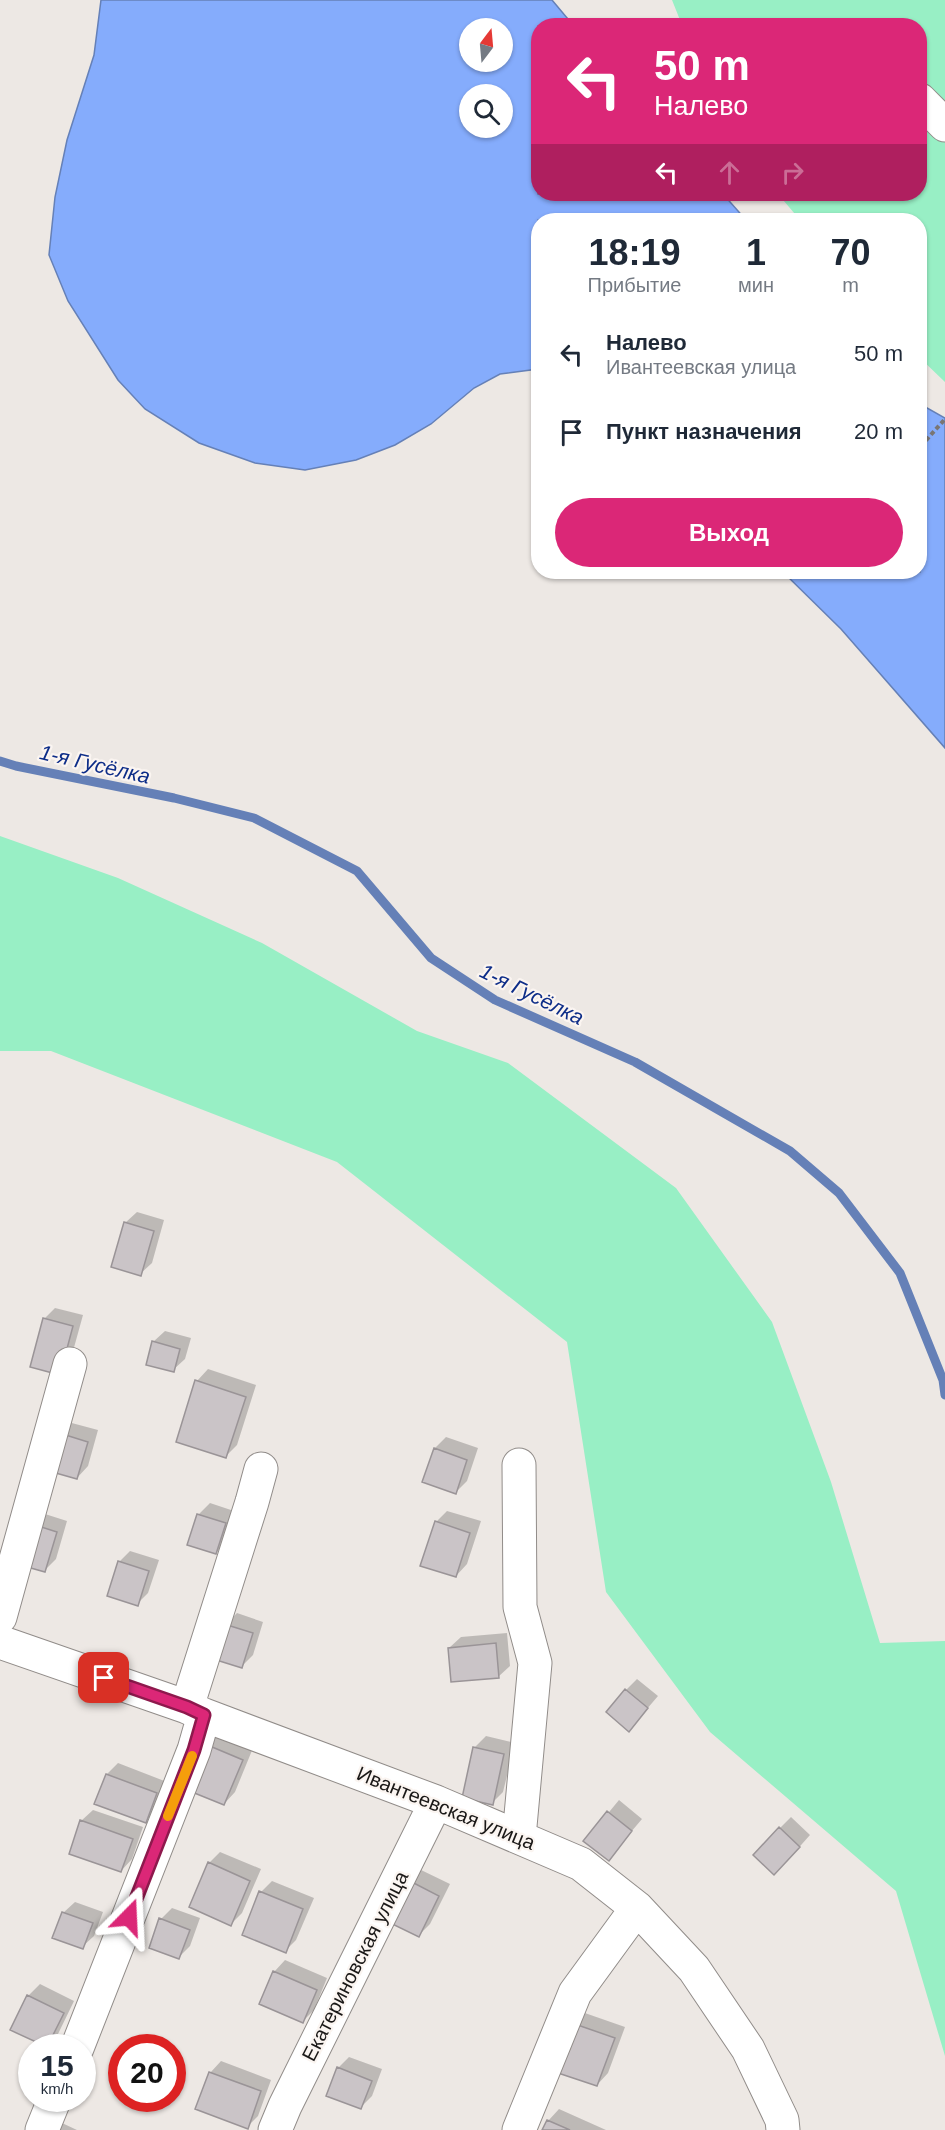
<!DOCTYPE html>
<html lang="ru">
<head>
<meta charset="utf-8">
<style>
	:root { --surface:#fff; --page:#f2f2f3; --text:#1f2937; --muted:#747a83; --accent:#db2777 }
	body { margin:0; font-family:Arial,sans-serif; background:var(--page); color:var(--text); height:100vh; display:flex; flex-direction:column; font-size:22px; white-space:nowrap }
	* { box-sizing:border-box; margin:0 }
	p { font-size:20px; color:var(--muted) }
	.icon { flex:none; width:33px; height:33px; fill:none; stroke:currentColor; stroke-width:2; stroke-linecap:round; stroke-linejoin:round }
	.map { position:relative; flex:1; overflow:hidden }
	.side { position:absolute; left:531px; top:213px; width:396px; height:366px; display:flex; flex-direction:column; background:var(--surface); border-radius:24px; box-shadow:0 2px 4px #0004 }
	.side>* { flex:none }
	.guide { position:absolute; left:531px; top:18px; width:396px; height:183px; border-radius:24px; box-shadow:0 2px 4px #0004; background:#db2777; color:#fff; overflow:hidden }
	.needle { width:39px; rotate:16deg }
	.fabs { position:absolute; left:459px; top:18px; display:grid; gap:12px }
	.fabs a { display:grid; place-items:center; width:54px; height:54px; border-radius:50%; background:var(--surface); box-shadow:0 2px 4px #0004; font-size:30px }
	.speed { position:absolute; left:18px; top:2034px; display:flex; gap:12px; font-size:30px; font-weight:700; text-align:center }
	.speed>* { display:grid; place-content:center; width:78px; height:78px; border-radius:50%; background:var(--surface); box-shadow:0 2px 4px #0004; line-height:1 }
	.speed small { font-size:15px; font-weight:400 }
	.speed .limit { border:9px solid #d22; background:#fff; color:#111 }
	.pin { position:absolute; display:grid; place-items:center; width:51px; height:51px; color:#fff; margin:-26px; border-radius:12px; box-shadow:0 3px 9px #0006 }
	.me { position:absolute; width:66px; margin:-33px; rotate:21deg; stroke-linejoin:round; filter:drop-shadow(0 0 4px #0008) }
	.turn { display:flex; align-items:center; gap:21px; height:126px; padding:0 24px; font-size:27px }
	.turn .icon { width:78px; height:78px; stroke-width:2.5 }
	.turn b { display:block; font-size:42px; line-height:51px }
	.lanes { display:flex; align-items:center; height:57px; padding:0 24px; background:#0003; justify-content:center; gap:30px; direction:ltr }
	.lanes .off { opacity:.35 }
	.eta { display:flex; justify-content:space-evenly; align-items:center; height:102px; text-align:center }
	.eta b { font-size:36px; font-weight:700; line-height:42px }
	.cta { display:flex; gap:12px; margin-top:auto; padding:12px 24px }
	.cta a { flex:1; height:69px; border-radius:36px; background:var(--accent); color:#fff; font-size:24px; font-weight:700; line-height:69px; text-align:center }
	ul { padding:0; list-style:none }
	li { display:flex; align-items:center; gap:18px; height:78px; padding:0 24px }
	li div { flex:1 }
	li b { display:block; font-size:22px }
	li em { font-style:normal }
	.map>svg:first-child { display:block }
</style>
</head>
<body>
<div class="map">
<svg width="945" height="2130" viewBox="0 0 945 2130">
	<rect width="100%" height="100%" fill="#ede8e4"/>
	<path fill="#98efc5" d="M 672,0 L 945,0 L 945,382 L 920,358 L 920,220 L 800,220 L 778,194 L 920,194 L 920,26 L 682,25 Z
		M 0,836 L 118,878 L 262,943 L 417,1031 L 508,1063 L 676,1188 L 772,1322 L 831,1482 L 880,1643 L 945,1641 L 945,2056 L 896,1891 L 710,1732 L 606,1592 L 567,1342 L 337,1162 L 51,1051 L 0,1051 Z"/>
	<path fill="#85acfc" stroke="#6580b7" stroke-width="1.5" fill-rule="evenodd" d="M 101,0 L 552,0 L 573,25 L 538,26 L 538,194 L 723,194 L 746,220 L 538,220 L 538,369 L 500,374 L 474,388 L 431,424 L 395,445 L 356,460 L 305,470 L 255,463 L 199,443 L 145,409 L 118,380 L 68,301 L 49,255 L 55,197 L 67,140 L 94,55 ZM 470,28 L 502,28 L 502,62 L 470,62 ZM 470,94 L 502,94 L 502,128 L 470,128 Z
		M 920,404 L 945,418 L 945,748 L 841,629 L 783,572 L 920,572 Z"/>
	<path fill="#0003" d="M 137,1212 L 164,1220 L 152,1263 L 140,1274 L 125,1223 Z
		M 55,1308 L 83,1315 L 70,1362 L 44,1319 Z
		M 165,1331 L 191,1338 L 185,1359 L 173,1370 L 153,1342 Z
		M 208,1369 L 256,1385 L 237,1445 L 226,1456 L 197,1381 Z
		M 68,1422 L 98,1430 L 88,1466 L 77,1478 L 47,1469 Z
		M 446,1437 L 478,1448 L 467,1481 L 456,1492 L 435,1448 Z
		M 210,1503 L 237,1512 L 227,1541 L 216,1553 L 199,1514 Z
		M 447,1511 L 481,1521 L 467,1564 L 456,1576 L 436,1522 Z
		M 45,1514 L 67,1521 L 56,1559 L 45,1570 L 22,1564 Z
		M 130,1551 L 159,1560 L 148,1593 L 137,1604 L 119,1562 Z
		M 237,1613 L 263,1622 L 253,1655 L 242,1666 L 225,1625 Z
		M 507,1633 L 510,1666 L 498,1677 L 449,1648 L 461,1637 Z
		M 637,1679 L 658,1696 L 629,1730 L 626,1690 Z
		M 218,1733 L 253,1748 L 235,1792 L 224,1804 L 207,1745 Z
		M 486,1736 L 515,1743 L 503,1792 L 492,1803 L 474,1748 Z
		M 118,1763 L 167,1782 L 157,1810 L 145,1821 L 107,1774 Z
		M 619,1800 L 642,1819 L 608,1859 L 586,1840 Z
		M 93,1810 L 143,1827 L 132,1859 L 121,1871 L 81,1821 Z
		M 791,1817 L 810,1835 L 786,1862 L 780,1828 Z
		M 220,1852 L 261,1869 L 242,1913 L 231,1924 L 209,1863 Z
		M 419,1869 L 450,1884 L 430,1924 L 419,1935 L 388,1920 Z
		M 272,1881 L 314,1898 L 296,1940 L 285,1951 L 261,1892 Z
		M 75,1902 L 103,1912 L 94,1936 L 82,1947 L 63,1913 Z
		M 172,1908 L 200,1918 L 190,1946 L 179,1957 L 161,1919 Z
		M 285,1960 L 327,1978 L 314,2010 L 303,2021 L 274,1972 Z
		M 40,1984 L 74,2001 L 58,2034 L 47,2046 L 12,2029 L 29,1995 Z
		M 582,2012 L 625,2027 L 608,2073 L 597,2085 L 554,2070 Z
		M 349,2057 L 382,2069 L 372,2096 L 360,2108 L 338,2068 Z
		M 221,2061 L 271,2080 L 258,2116 L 247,2127 L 210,2073 Z
		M 559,2109 L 606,2130 L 544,2130 L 548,2121 Z
		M 62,2123 L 77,2130 L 55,2130 Z"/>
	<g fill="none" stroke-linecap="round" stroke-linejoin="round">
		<path stroke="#6580b7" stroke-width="9" d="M 0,761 L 16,766 L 174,798 L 254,818 L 357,871 L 431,958 L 495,1000 L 635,1062 L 790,1151 L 839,1193 L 900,1273 L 943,1380 L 945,1395"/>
	</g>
	<path fill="#cac4c7" stroke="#9a9497" stroke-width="1.5" d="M 124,1222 L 154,1231 L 141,1276 L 111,1267 Z
		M 43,1318 L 73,1326 L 60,1375 L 30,1367 Z
		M 152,1341 L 180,1349 L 174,1372 L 146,1365 Z
		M 195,1380 L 246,1397 L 226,1458 L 176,1442 Z
		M 56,1432 L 88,1442 L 77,1479 L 45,1470 Z
		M 434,1448 L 467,1460 L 456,1494 L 422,1482 Z
		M 197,1514 L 226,1523 L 216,1554 L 187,1545 Z
		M 435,1521 L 470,1533 L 456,1577 L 420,1566 Z
		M 32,1524 L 57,1532 L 45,1572 L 20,1565 Z
		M 118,1561 L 149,1571 L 138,1606 L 107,1596 Z
		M 224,1624 L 253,1633 L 242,1668 L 213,1659 Z
		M 496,1643 L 499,1678 L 451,1682 L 448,1648 Z
		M 625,1689 L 648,1708 L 629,1732 L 606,1712 Z
		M 205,1744 L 243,1760 L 224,1805 L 187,1790 Z
		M 473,1747 L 504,1754 L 493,1805 L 462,1798 Z
		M 106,1774 L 157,1793 L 146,1823 L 94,1804 Z
		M 607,1811 L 632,1831 L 609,1861 L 583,1841 Z
		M 80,1820 L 133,1839 L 121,1872 L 69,1854 Z
		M 779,1827 L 800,1847 L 774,1875 L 753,1855 Z
		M 208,1862 L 250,1881 L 231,1926 L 189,1907 Z
		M 406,1879 L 439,1896 L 419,1937 L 386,1921 Z
		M 259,1891 L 303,1909 L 286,1953 L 242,1935 Z
		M 62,1912 L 93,1923 L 83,1949 L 52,1938 Z
		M 159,1918 L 190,1930 L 179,1959 L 149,1948 Z
		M 273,1971 L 317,1990 L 303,2023 L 259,2004 Z
		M 27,1995 L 64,2013 L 47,2047 L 10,2030 Z
		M 569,2022 L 615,2038 L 597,2086 L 552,2071 Z
		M 337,2067 L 372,2081 L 361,2109 L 326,2096 Z
		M 209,2072 L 261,2091 L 248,2129 L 195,2109 Z
		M 547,2120 L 570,2130 L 542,2130 Z"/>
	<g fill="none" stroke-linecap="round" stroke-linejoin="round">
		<g stroke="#918c89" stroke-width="35">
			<path id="minor" d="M 920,100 L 945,125
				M 519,1465 L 520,1607 L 535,1663 L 519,1837
				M 0,1617 L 70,1364
				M 0,1642 L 187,1707 L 204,1715 L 436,1802 L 581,1864 L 637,1908 L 694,1969 L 748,2049 L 782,2120 L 783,2130
				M 187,1707 L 252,1502 L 261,1469
				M 77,2048 L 194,1750 L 204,1715
				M 42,2130 L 55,2098
				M 275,2130 L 285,2106 L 436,1802
				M 519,2130 L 575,1993 L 637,1908"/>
		</g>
		<path stroke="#7a7674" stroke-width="4" stroke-dasharray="4.5 3" stroke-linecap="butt" d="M 921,446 L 945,419"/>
		<use href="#minor" stroke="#fff" stroke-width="33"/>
	</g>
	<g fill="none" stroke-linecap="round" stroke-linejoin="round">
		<g stroke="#8e194d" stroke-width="15">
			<path id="route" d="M 104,1678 L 187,1707 L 204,1715 L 194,1750 L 129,1917"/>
		</g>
		<use href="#route" stroke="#db2777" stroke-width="10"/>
		<path stroke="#f59e0b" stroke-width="10" d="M 168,1816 L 192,1756"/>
	</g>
	<g text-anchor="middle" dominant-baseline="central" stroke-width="4.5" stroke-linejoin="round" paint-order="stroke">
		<g font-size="20" fill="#1a1817" stroke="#fbf5f1">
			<text transform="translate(446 1808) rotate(22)">Ивантеевская улица</text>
			<text transform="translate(355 1966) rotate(-63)">Екатериновская улица</text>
		</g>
		<g font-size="21" font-style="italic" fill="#0d2d88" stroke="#fbf5f1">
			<text transform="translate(95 764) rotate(13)">1-я Гусёлка</text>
			<text transform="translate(532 994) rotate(26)">1-я Гусёлка</text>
		</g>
	</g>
</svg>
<div class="fabs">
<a><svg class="needle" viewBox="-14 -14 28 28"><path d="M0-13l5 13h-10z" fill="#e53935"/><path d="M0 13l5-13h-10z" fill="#747a83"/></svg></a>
<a><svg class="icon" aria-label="search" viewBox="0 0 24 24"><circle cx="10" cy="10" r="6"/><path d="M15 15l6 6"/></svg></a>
</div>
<div class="speed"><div>15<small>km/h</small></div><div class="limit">20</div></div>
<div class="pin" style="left:104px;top:1678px;background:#d93025"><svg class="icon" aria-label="arrive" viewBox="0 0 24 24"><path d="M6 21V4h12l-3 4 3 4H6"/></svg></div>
<svg class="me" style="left:129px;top:1917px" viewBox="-20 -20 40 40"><path d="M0-17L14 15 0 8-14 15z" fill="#db2777" stroke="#fff" stroke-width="4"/></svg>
<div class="guide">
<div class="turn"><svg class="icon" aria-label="left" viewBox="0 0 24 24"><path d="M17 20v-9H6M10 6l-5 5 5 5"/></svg><div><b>50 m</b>Налево</div></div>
<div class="lanes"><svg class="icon" aria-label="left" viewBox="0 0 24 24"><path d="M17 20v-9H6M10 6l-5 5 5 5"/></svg><svg class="icon off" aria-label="ahead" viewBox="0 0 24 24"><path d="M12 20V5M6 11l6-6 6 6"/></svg><svg class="icon off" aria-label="right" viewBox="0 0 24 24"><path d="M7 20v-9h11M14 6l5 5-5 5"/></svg></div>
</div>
<section class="side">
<div class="eta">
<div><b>18:19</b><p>Прибытие</p></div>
<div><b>1</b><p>мин</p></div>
<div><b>70</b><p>m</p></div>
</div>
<ul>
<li><svg class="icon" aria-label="left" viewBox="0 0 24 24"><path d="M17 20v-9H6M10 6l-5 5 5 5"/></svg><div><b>Налево</b><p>Ивантеевская улица</p></div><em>50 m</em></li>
<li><svg class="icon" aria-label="arrive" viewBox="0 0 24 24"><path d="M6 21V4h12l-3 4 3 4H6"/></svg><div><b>Пункт назначения</b></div><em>20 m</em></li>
</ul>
<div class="cta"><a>Выход</a></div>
</section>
</div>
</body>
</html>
